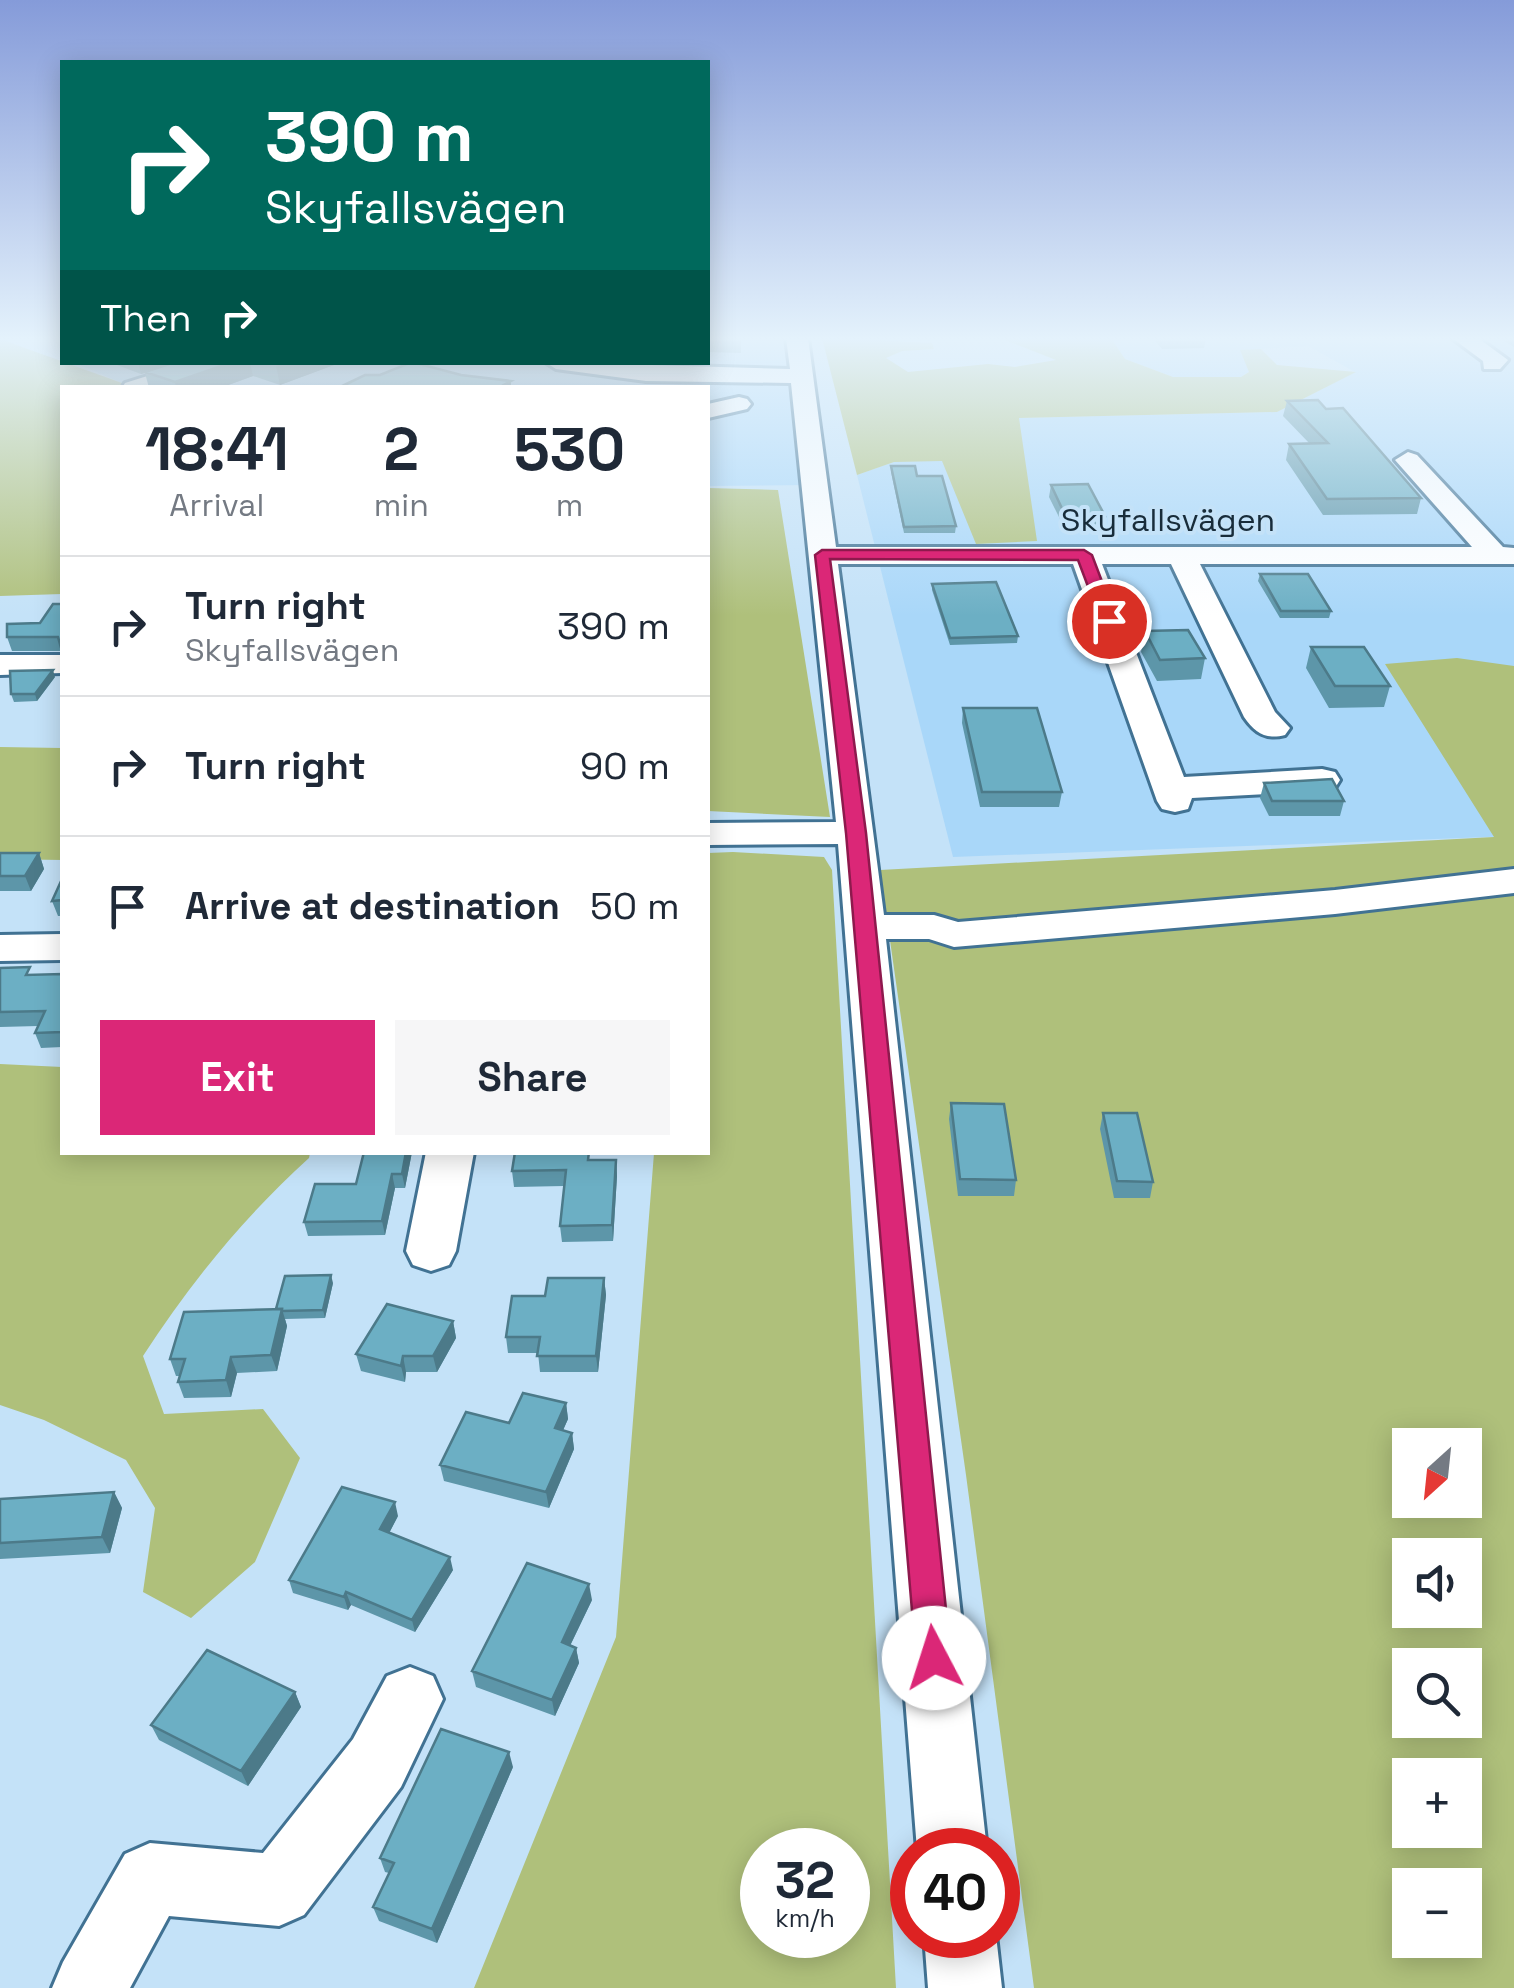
<!DOCTYPE html>
<html lang="en">
<head>
<meta charset="utf-8">
<style>
	:root { --surface:#fff; --page:#f6f6f7; --text:#1f2937; --muted:#747a83; --line:#e0e1e3; --accent:#db2777 }
	body { margin:0; font-family:"Space Grotesk",sans-serif; background:var(--page); color:var(--text); height:100vh; display:flex; flex-direction:column; font-size:38px; white-space:nowrap }
	* { box-sizing:border-box; margin:0 }
	p { font-size:32px; color:var(--muted) }
	.icon { flex:none; width:55px; height:55px; fill:none; stroke:currentColor; stroke-width:2; stroke-linecap:round; stroke-linejoin:round }
	.map { position:relative; flex:1; overflow:hidden }
	.panel { position:absolute; left:60px; top:385px; width:650px; height:770px; display:flex; flex-direction:column; background:var(--surface); border-radius:0px; box-shadow:0 5px 25px #0003 }
	.panel>* { flex:none }
	.guide { position:absolute; left:60px; top:60px; width:650px; height:305px; border-radius:0px; box-shadow:0 5px 25px #0003; background:#00695c; color:#fff; overflow:hidden }
	.needle { width:65px; rotate:207deg }
	.tools { position:absolute; left:1392px; top:1428px; display:grid; gap:20px }
	.tools a { display:grid; place-items:center; width:90px; height:90px; border-radius:0px; background:var(--surface); box-shadow:0 5px 25px #0003; font-size:50px }
	.speed { position:absolute; left:740px; top:1828px; display:flex; gap:20px; font-size:50px; font-weight:700; text-align:center }
	.speed>* { display:grid; place-content:center; width:130px; height:130px; border-radius:50%; background:var(--surface); box-shadow:0 5px 25px #0003; line-height:1 }
	.speed small { font-size:25px; font-weight:400 }
	.speed .limit { border:15px solid #d22; background:#fff; color:#111 }
	.pin { position:absolute; display:grid; place-items:center; width:85px; height:85px; color:#fff; margin:-42px; border:5px solid #fff; border-radius:50%; box-shadow:0 2px 10px #0007 }
	.me { position:absolute; width:110px; margin:-55px; rotate:355deg; stroke-linejoin:round; filter:drop-shadow(0 0 8px #0008) }
	.turn { display:flex; align-items:center; gap:35px; height:210px; padding:0 40px; font-size:45px }
	.turn .icon { width:130px; height:130px; stroke-width:2.5 }
	.turn b { display:block; font-size:70px; line-height:85px }
	.then { display:flex; align-items:center; height:95px; padding:0 40px; background:#0003; gap:20px; font-size:38px }
	.eta { display:flex; justify-content:space-evenly; align-items:center; height:170px; text-align:center }
	.eta b { font-size:60px; font-weight:700; line-height:70px }
	.cta { display:flex; gap:20px; margin-top:auto; padding:20px 40px }
	.cta a { flex:1; height:115px; border-radius:0px; background:var(--accent); color:#fff; font-size:40px; font-weight:700; line-height:115px; text-align:center }
	.cta a+a { background:var(--page); color:var(--text) }
	ul { padding:0; list-style:none }
	li { display:flex; align-items:center; gap:30px; height:140px; padding:0 40px; border-top:2px solid var(--line) }
	li div { flex:1 }
	li b { display:block; font-size:38px }
	li em { font-style:normal }
	.map>svg:first-child { display:block }
</style>
</head>
<body>
<div class="map">
<svg width="1514" height="1988" viewBox="0 0 1514 1988">
	<rect width="100%" height="100%" fill="#c4e2f8"/>
	<path fill="#a9d7f9" d="M 708,338 L 812,338 L 812,485 L 708,486 L 708,388 L 133,388 L 76,363 L 708,362 Z
		M 1111,338 L 1514,338 L 1514,836 L 953,857 L 857,475 L 1019,418 L 1277,412 L 1355,372 L 1308,346 L 1241,350 L 1249,372 L 1241,377 L 1173,377 L 1125,359 Z"/>
	<path fill="#afc07b" fill-rule="evenodd" d="M 822,338 L 932,343 L 934,349 L 902,351 L 886,358 L 908,372 L 988,364 L 1015,367 L 1056,360 L 1000,338 L 1111,338 L 1125,359 L 1173,377 L 1241,377 L 1249,372 L 1240,350 L 1261,349 L 1277,365 L 1356,372 L 1277,412 L 1019,418 L 1037,541 L 976,544 L 942,461 L 894,462 L 857,475 Z
		M 0,339 L 133,387 L 62,388 L 62,594 L 0,596 Z
		M 708,488 L 778,490 L 830,817 L 708,811 Z
		M 1457,658 L 1514,666 L 1514,1988 L 1034,1988 L 966,1475 L 880,870 L 1494,837 L 1385,664 ZM 1410,1445 L 1465,1445 L 1465,1500 L 1410,1500 ZM 1410,1555 L 1465,1555 L 1465,1610 L 1410,1610 ZM 1410,1665 L 1465,1665 L 1465,1720 L 1410,1720 ZM 1410,1775 L 1465,1775 L 1465,1830 L 1410,1830 ZM 1410,1885 L 1465,1885 L 1465,1940 L 1410,1940 Z
		M 0,747 L 62,748 L 62,860 L 0,859 Z
		M 733,852 L 824,857 L 832,870 L 896,1988 L 474,1988 L 616,1637 L 654,1153 L 708,1152 L 708,853 ZM 762,1850 L 848,1850 L 848,1935 L 762,1935 Z
		M 0,1064 L 62,1067 L 62,1152 L 310,1153 L 309,1158 C 244,1217 191,1282 143,1356 L 164,1414 L 263,1409 L 300,1458 L 255,1562 L 191,1618 L 143,1592 L 155,1508 L 126,1460 L 44,1420 L 0,1405 Z"/>
	<g fill="none" stroke-linecap="round" stroke-linejoin="round">
		<g stroke="#417293" stroke-width="6">
			<path id="minor" d="M 786,338 L 808,338 L 836,547 L 1472,547 L 1395,460 L 1408,452 L 1417,455 L 1503,547 L 1514,548 L 1514,564 L 1200,564 L 1275,712 L 1290,728 L 1285,735 C 1266,740 1255,733 1244,717 L 1171,564 L 1102,564 L 1184,777 L 1322,769 L 1335,772 L 1340,780 L 1335,788 L 1322,791 L 1192,798 L 1188,809 L 1175,812 L 1162,809 L 1157,801 L 1073,564 L 838,564 L 884,915 L 934,915 L 958,922 L 1335,890 L 1514,869 L 1514,893 L 1335,914 L 954,947 L 929,939 L 886,939 L 987,1850 L 917,1850 L 838,844 L 708,845 L 708,823 L 836,822 L 791,383 L 646,381 L 556,369 L 545,362 L 790,369 Z
				M 1452,338 L 1478,338 L 1508,360 L 1500,369 L 1484,369 L 1483,361 Z
				M 192,362 L 228,362 L 158,388 L 122,388 L 125,383 Z
				M 739,397 L 747,399 L 751,404 L 747,409 L 708,418 L 708,404 Z
				M 0,655 L 62,655 L 62,673 L 0,675 Z
				M 62,934 L 62,960 L 0,961 L 0,935 Z
				M 426,1152 L 474,1152 L 456,1251 L 449,1265 L 431,1271 L 413,1265 L 406,1251 Z
				M 410,1667 L 433,1676 L 443,1699 L 401,1787 L 304,1915 L 279,1926 L 169,1916 L 130,1988 L 52,1988 L 63,1962 L 125,1854 L 150,1843 L 263,1853 L 353,1739 L 387,1676 Z
				M 924,1935 L 996,1935 L 1002,1988 L 928,1988 Z"/>
		</g>
		<use href="#minor" fill="#fff" fill-rule="evenodd"/>
	</g>
	<path fill="#5d96a9" d="M 708,338 L 741,338 L 741,353 L 708,352 Z
		M 1153,338 L 1206,338 L 1204,348 L 1162,349 Z
		M 1499,338 L 1514,338 L 1514,347 Z
		M 109,362 L 342,362 L 280,385 L 253,376 L 220,388 L 149,388 L 145,373 L 141,374 Z
		M 1287,401 L 1421,498 L 1417,514 L 1323,515 L 1286,460 L 1289,444 L 1310,444 L 1283,416 Z
		M 891,466 L 917,476 L 956,526 L 955,533 L 904,533 L 891,472 Z
		M 1051,485 L 1105,516 L 1103,529 L 1065,529 L 1049,497 Z
		M 1260,574 L 1331,611 L 1329,618 L 1280,618 L 1258,581 Z
		M 932,584 L 1018,636 L 1017,643 L 950,645 L 932,590 Z
		M 62,604 L 62,653 L 62,651 L 12,651 L 7,637 L 40,623 Z
		M 1145,631 L 1205,658 L 1201,679 L 1157,681 L 1141,652 Z
		M 1311,647 L 1390,686 L 1384,707 L 1329,708 L 1306,668 Z
		M 55,677 L 37,701 L 14,702 L 11,694 Z
		M 963,708 L 1062,792 L 1059,807 L 980,807 L 962,723 Z
		M 1264,783 L 1344,801 L 1340,816 L 1269,816 L 1260,798 Z
		M 0,853 L 39,853 L 44,869 L 31,891 L 0,891 Z
		M 62,879 L 62,916 L 58,916 L 52,901 Z
		M 0,968 L 33,975 L 62,974 L 62,1047 L 41,1048 L 35,1033 L 38,1026 L 0,1027 Z
		M 951,1103 L 1016,1180 L 1014,1196 L 958,1196 L 949,1119 Z
		M 1103,1113 L 1153,1182 L 1150,1198 L 1114,1198 L 1100,1129 Z
		M 364,1152 L 412,1152 L 405,1188 L 395,1188 L 385,1235 L 308,1236 L 304,1222 L 356,1184 Z
		M 591,1160 L 616,1160 L 617,1176 L 613,1241 L 562,1242 L 560,1226 L 564,1186 L 514,1187 L 512,1171 Z
		M 604,1278 L 606,1295 L 598,1372 L 540,1372 L 538,1353 L 508,1353 L 506,1337 Z
		M 333,1283 L 325,1318 L 285,1319 L 287,1326 L 277,1371 L 237,1373 L 231,1397 L 184,1398 L 178,1382 L 180,1376 L 176,1376 L 170,1359 Z
		M 453,1321 L 456,1338 L 437,1372 L 406,1372 L 405,1382 L 361,1371 L 356,1354 Z
		M 566,1403 L 568,1419 L 563,1430 L 572,1433 L 574,1449 L 549,1508 L 444,1481 L 440,1465 L 509,1423 Z
		M 114,1492 L 122,1508 L 110,1553 L 0,1559 L 0,1499 Z
		M 398,1516 L 389,1533 L 453,1570 L 415,1632 L 351,1605 L 348,1610 L 293,1593 L 289,1580 Z
		M 592,1600 L 570,1646 L 576,1648 L 579,1663 L 555,1716 L 476,1687 L 472,1671 Z
		M 295,1692 L 301,1707 L 248,1786 L 159,1740 L 151,1725 Z
		M 513,1767 L 437,1943 L 379,1921 L 373,1907 L 389,1873 L 385,1872 L 380,1858 Z"/>
	<path fill="#4c7a89" d="M 138,362 L 178,362 L 141,374 Z
		M 233,362 L 250,362 L 253,376 L 220,388 L 176,388 L 175,382 Z
		M 285,362 L 342,362 L 280,385 L 276,366 Z
		M 511,381 L 511,388 L 498,388 Z
		M 53,670 L 55,677 L 37,701 L 35,694 Z
		M 39,853 L 44,869 L 31,891 L 25,876 Z
		M 406,1152 L 412,1152 L 405,1188 L 402,1174 Z
		M 616,1160 L 617,1176 L 613,1241 L 612,1225 Z
		M 392,1174 L 395,1188 L 385,1235 L 382,1221 Z
		M 331,1275 L 333,1283 L 325,1318 L 323,1310 Z
		M 604,1278 L 606,1295 L 598,1372 L 596,1356 Z
		M 282,1309 L 287,1326 L 277,1371 L 271,1355 Z
		M 453,1321 L 456,1338 L 437,1372 L 433,1356 Z
		M 403,1356 L 406,1372 L 405,1382 L 401,1366 Z
		M 231,1357 L 237,1373 L 231,1397 L 226,1380 Z
		M 566,1403 L 568,1419 L 557,1444 L 555,1428 Z
		M 572,1433 L 574,1449 L 549,1508 L 546,1492 Z
		M 114,1492 L 122,1508 L 110,1553 L 102,1537 Z
		M 395,1502 L 398,1516 L 384,1543 L 380,1529 Z
		M 450,1557 L 453,1570 L 415,1632 L 412,1620 Z
		M 589,1584 L 592,1600 L 564,1658 L 562,1642 Z
		M 346,1592 L 351,1605 L 348,1610 L 344,1597 Z
		M 576,1648 L 579,1663 L 555,1716 L 552,1700 Z
		M 295,1692 L 301,1707 L 248,1786 L 241,1771 Z
		M 509,1752 L 513,1767 L 437,1943 L 432,1929 Z"/>
	<path fill="#6cafc4" stroke="#4c7a89" stroke-width="2.5" d="M 175,362 L 233,362 L 175,382 L 145,372 Z
		M 412,362 L 461,375 L 511,381 L 498,388 L 338,388 L 365,375 L 380,375 Z
		M 1318,400 L 1326,409 L 1343,408 L 1421,498 L 1327,499 L 1289,444 L 1328,443 L 1287,401 Z
		M 891,466 L 915,466 L 917,476 L 942,476 L 956,526 L 904,527 Z
		M 1088,484 L 1105,516 L 1066,517 L 1051,485 Z
		M 1260,574 L 1308,574 L 1331,611 L 1281,611 Z
		M 996,582 L 1018,636 L 950,638 L 932,584 Z
		M 53,604 L 62,604 L 61,648 L 58,637 L 7,637 L 7,624 L 40,623 Z
		M 1188,630 L 1205,658 L 1160,660 L 1145,631 Z
		M 1311,647 L 1364,647 L 1390,686 L 1335,686 Z
		M 53,670 L 35,694 L 11,694 L 10,671 Z
		M 963,708 L 1037,708 L 1062,792 L 982,792 Z
		M 1332,779 L 1344,801 L 1272,801 L 1264,783 Z
		M 0,853 L 39,853 L 25,876 L 0,876 Z
		M 62,879 L 62,900 L 52,901 Z
		M 30,967 L 26,975 L 62,974 L 62,1032 L 35,1033 L 45,1011 L 0,1012 L 0,968 Z
		M 951,1103 L 1004,1104 L 1016,1180 L 960,1179 Z
		M 1103,1113 L 1137,1113 L 1153,1182 L 1117,1181 Z
		M 364,1152 L 406,1152 L 402,1174 L 392,1174 L 382,1221 L 304,1222 L 315,1184 L 356,1184 Z
		M 515,1152 L 589,1152 L 588,1160 L 616,1160 L 612,1225 L 560,1226 L 566,1170 L 512,1171 Z
		M 331,1275 L 323,1310 L 282,1311 L 282,1309 L 276,1309 L 285,1276 Z
		M 548,1278 L 604,1278 L 596,1356 L 537,1356 L 540,1337 L 506,1337 L 512,1296 L 545,1296 Z
		M 387,1304 L 453,1321 L 433,1356 L 403,1356 L 401,1366 L 356,1354 Z
		M 282,1309 L 271,1355 L 231,1357 L 226,1380 L 178,1382 L 185,1359 L 170,1359 L 184,1312 Z
		M 523,1393 L 566,1403 L 555,1428 L 572,1433 L 546,1492 L 440,1465 L 466,1412 L 509,1423 Z
		M 342,1487 L 395,1502 L 380,1529 L 450,1557 L 412,1620 L 346,1592 L 344,1597 L 289,1580 Z
		M 114,1492 L 102,1537 L 0,1543 L 0,1499 Z
		M 527,1563 L 589,1584 L 562,1642 L 576,1648 L 552,1700 L 472,1671 Z
		M 207,1650 L 295,1692 L 241,1771 L 151,1725 Z
		M 441,1729 L 509,1752 L 432,1929 L 373,1907 L 394,1863 L 380,1858 Z"/>
	<linearGradient id="sky" x2="0" y2="1"><stop stop-color="#859bd9"/><stop offset="0.55" stop-color="#e4f2fc"/><stop offset="1" stop-color="#e4f2fc" stop-opacity="0"/></linearGradient>
	<rect width="1514" height="616" fill="url(#sky)"/>
	<path fill="#db2777" stroke="#8e194d" stroke-width="2.5" d="M 822,550 L 1084,550 L 1092,555 L 1117,621 L 1109,626 L 1101,621 L 1078,560 L 830,559 L 866,833 L 951,1658 L 946,1669 L 934,1674 L 921,1669 L 916,1658 L 846,833 L 815,555 Z"/>
	<g text-anchor="middle" dominant-baseline="central" stroke-width="8" stroke-linejoin="round" paint-order="stroke">
		<g font-size="32" fill="#182c3a" stroke="#c4e2f8">
			<text x="1168" y="520">Skyfallsvägen</text>
		</g>
	</g>
</svg>
<div class="tools">
<a><svg class="needle" viewBox="-14 -14 28 28"><path d="M0-13l5 13h-10z" fill="#e53935"/><path d="M0 13l5-13h-10z" fill="#747a83"/></svg></a>
<a><svg class="icon" aria-label="sound" viewBox="0 0 24 24"><path d="M4 9h4l5-4v14l-5-4H4zM17 9q2 3 0 6"/></svg></a>
<a><svg class="icon" aria-label="search" viewBox="0 0 24 24"><circle cx="10" cy="10" r="6"/><path d="M15 15l6 6"/></svg></a>
<a>+</a>
<a>−</a>
</div>
<div class="speed"><div>32<small>km/h</small></div><div class="limit">40</div></div>
<div class="pin" style="left:1109px;top:621px;background:#d93025"><svg class="icon" aria-label="arrive" viewBox="0 0 24 24"><path d="M6 21V4h12l-3 4 3 4H6"/></svg></div>
<svg class="me" style="left:934px;top:1658px" viewBox="-20 -20 40 40"><circle r="19" fill="#fff"/><path d="M0-13L10 11 0 6-10 11z" fill="#db2777"/></svg>
<div class="guide">
<div class="turn"><svg class="icon" aria-label="right" viewBox="0 0 24 24"><path d="M7 20v-9h11M14 6l5 5-5 5"/></svg><div><b>390 m</b>Skyfallsvägen</div></div>
<div class="then">Then<svg class="icon" aria-label="right" viewBox="0 0 24 24"><path d="M7 20v-9h11M14 6l5 5-5 5"/></svg></div>
</div>
<section class="panel">
<div class="eta">
<div><b>18:41</b><p>Arrival</p></div>
<div><b>2</b><p>min</p></div>
<div><b>530</b><p>m</p></div>
</div>
<ul>
<li><svg class="icon" aria-label="right" viewBox="0 0 24 24"><path d="M7 20v-9h11M14 6l5 5-5 5"/></svg><div><b>Turn right</b><p>Skyfallsvägen</p></div><em>390 m</em></li>
<li><svg class="icon" aria-label="right" viewBox="0 0 24 24"><path d="M7 20v-9h11M14 6l5 5-5 5"/></svg><div><b>Turn right</b></div><em>90 m</em></li>
<li><svg class="icon" aria-label="arrive" viewBox="0 0 24 24"><path d="M6 21V4h12l-3 4 3 4H6"/></svg><div><b>Arrive at destination</b></div><em>50 m</em></li>
</ul>
<div class="cta"><a>Exit</a><a>Share</a></div>
</section>
</div>
</body>
</html>
